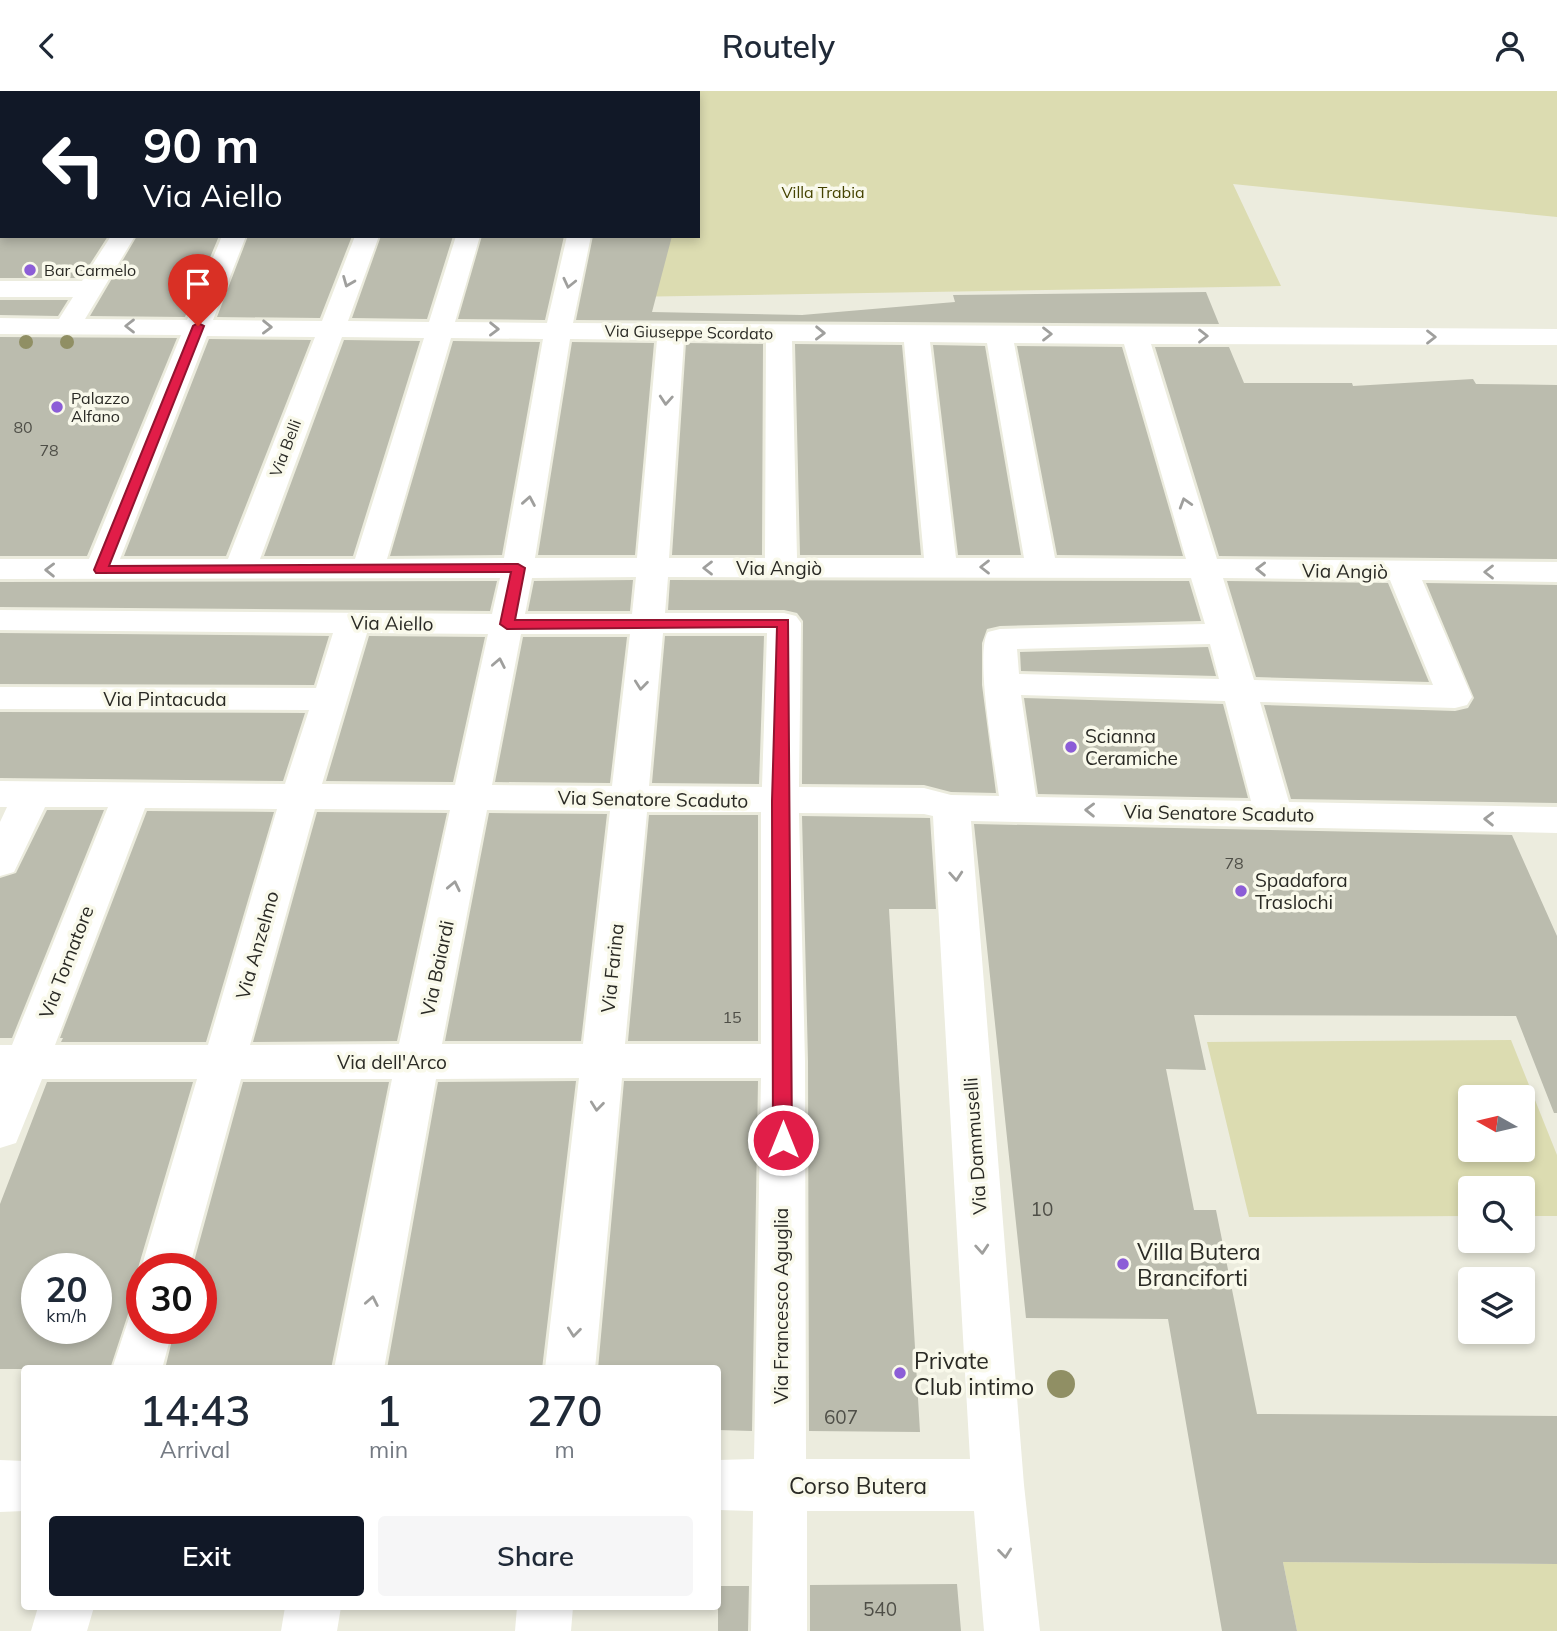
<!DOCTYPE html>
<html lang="en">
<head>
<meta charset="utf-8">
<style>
	:root { --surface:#fff; --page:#f6f6f7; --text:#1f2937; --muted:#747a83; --accent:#111827 }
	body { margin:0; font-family:Mulish,sans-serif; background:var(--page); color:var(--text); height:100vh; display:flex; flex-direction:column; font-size:26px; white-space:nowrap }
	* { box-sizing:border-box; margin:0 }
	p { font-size:23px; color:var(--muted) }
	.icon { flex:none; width:38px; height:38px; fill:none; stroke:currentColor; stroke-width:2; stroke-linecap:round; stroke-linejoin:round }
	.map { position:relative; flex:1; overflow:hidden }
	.drawer { position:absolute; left:21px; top:1274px; width:700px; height:245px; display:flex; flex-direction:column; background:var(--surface); border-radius:7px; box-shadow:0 4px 10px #0003 }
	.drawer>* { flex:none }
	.banner { position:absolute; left:0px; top:0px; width:700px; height:147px; box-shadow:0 4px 10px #0003; background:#111827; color:#fff; overflow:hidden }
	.needle { width:46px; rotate:278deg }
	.buttons { position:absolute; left:1458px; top:994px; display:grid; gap:14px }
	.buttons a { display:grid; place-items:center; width:77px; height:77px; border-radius:7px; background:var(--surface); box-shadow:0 4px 10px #0003; font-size:35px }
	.speed { position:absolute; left:21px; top:1162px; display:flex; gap:14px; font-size:35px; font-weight:700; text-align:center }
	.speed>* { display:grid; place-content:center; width:91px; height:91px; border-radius:50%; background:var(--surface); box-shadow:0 4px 10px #0003; line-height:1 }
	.speed small { font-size:18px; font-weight:400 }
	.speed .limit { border:10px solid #d22; background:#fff; color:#111 }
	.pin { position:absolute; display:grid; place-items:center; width:60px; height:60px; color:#fff; margin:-72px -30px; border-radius:50% 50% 50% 0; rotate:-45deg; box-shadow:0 0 7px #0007 }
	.pin .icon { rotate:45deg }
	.me { position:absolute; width:77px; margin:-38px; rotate:0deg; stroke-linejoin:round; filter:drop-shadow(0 0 5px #0008) }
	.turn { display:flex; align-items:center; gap:24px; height:147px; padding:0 28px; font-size:32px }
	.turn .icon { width:91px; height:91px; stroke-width:2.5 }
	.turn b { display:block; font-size:49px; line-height:60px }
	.eta { display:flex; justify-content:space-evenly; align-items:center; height:119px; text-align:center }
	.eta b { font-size:42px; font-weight:600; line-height:49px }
	.cta { display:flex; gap:14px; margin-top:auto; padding:14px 28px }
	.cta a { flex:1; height:80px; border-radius:7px; background:var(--accent); color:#fff; font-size:28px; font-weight:600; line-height:80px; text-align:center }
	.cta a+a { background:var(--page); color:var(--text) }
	header { display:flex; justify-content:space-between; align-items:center; height:91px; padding:0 28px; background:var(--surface); font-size:32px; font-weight:600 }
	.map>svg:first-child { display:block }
</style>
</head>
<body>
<header><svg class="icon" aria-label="back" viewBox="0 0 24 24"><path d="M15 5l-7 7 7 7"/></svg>Routely<svg class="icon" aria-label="person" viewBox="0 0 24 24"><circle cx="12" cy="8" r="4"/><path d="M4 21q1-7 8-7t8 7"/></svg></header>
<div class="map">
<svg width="1557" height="1540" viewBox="0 0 1557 1540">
	<rect width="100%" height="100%" fill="#ececde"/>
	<path fill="#dcdcb1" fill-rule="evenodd" d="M 683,0 L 1557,0 L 1557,126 L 1233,93 L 1281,195 L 624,206 L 642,145 L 698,145 L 698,2 Z
		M 1511,949 L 1557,1064 L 1557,1125 L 1523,1125 L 1522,1097 L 1470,1097 L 1470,1125 L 1249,1126 L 1207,951 ZM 1470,1006 L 1522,1006 L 1522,1059 L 1470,1059 Z
		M 1283,1471 L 1557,1473 L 1557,1540 L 1297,1540 Z"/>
	<path fill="#bbbcae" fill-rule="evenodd" d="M 0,145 L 108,145 L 81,187 L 0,187 Z
		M 137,145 L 219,145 L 185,226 L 90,225 Z
		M 248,145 L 352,145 L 320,227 L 217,226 Z
		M 381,145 L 453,145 L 427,228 L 352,227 Z
		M 482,145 L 564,145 L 545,229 L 458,228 Z
		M 593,145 L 672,145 L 652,221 L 802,224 L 955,211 L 953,204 L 1206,201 L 1219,233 L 576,229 Z
		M 0,209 L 68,209 L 58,225 L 0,224 Z
		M 0,246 L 177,247 L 87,465 L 0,465 Z
		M 209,248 L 311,249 L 226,465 L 124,465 Z
		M 344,249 L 420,250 L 353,465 L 264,465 Z
		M 453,250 L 540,251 L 502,464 L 390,465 Z
		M 572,251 L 654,252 L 635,464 L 538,464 Z
		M 686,252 L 763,253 L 762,464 L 672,464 Z
		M 795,253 L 902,254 L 921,464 L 800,464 Z
		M 933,254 L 985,255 L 1021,464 L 958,464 Z
		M 1017,255 L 1122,256 L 1183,465 L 1057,464 Z
		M 1155,256 L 1229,256 L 1244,292 L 1352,292 L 1353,295 L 1473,288 L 1476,293 L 1557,294 L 1557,468 L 1219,465 Z
		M 633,489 L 630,520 L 528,520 L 534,490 Z
		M 670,489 L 1189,490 L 1201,530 L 1000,535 L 987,538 L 982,552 L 982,594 L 996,702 L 951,701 L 924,694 L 802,693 L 803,530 L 797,522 L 784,519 L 668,519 Z
		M 497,490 L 490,520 L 0,516 L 0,491 Z
		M 1227,490 L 1388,492 L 1429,591 L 1256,586 Z
		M 1426,492 L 1557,494 L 1557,712 L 1291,708 L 1264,614 L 1455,620 L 1468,617 L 1474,607 Z
		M 0,542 L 329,545 L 314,594 L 0,593 Z
		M 369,545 L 485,546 L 453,691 L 326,690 Z
		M 665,545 L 764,545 L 759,693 L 652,692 Z
		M 523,546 L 627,546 L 610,692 L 495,691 Z
		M 1208,556 L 1216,585 L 1021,580 L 1020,561 Z
		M 1024,607 L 1223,613 L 1248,707 L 1038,703 Z
		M 0,621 L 305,622 L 283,690 L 0,687 Z
		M 47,719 L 104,719 L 12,947 L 0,947 L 0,787 L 16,782 Z
		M 147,720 L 274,721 L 206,951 L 61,951 L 63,947 L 60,947 Z
		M 317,721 L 447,722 L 397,950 L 253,951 Z
		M 489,722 L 607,723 L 581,950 L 445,950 Z
		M 649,724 L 758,724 L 758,950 L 628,950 Z
		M 802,725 L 930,727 L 936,818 L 889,818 L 920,1341 L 809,1340 L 808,970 Z
		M 974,733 L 1512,744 L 1557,845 L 1557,1022 L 1554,1022 L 1516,925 L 1194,924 L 1206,979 L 1166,978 L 1194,1119 L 1216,1119 L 1257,1323 L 1557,1325 L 1557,1473 L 1283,1471 L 1297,1540 L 1222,1540 L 1168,1228 L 1026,1227 Z
		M 576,990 L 542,1278 L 387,1278 L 438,991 Z
		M 624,990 L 758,990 L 752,1340 L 718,1339 L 718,1278 L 598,1278 Z
		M 47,991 L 193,991 L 138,1177 L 142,1181 L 142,1215 L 129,1220 L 110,1278 L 0,1278 L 0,1113 ZM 37,1178 L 96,1178 L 96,1237 L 37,1237 Z
		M 243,991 L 389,991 L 331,1278 L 165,1278 L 175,1237 L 201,1237 L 201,1178 L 192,1178 Z
		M 957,1493 L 961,1540 L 810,1540 L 810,1494 Z
		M 718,1495 L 749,1495 L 748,1540 L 718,1540 Z"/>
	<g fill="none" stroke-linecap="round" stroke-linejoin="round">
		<path fill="#fff" fill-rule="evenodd" d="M 83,0 L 103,0 L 82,2 Z
			M 198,0 L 218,0 L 197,2 Z
			M 288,0 L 308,0 L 287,2 Z
			M 413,0 L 433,0 L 433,2 L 413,2 Z
			M 503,0 L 523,0 L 523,2 L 503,2 Z
			M 600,0 L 620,0 L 599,2 Z
			M 0,63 L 2,63 L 2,77 L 0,77 Z
			M 0,115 L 2,115 L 0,132 Z
			M 111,145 L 135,145 L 85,228 L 187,229 L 222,145 L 246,145 L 213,229 L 322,230 L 355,145 L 379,145 L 348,230 L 429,231 L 456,145 L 480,145 L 455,231 L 547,232 L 567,145 L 591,145 L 573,232 L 1557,238 L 1557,254 L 1151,253 L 1217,468 L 1557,471 L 1557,491 L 1422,489 L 1472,606 L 1467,614 L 1455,617 L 1260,611 L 1289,711 L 1557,716 L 1557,742 L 971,730 L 1024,1394 L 1040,1540 L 984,1540 L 974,1420 L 807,1420 L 807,1540 L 751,1540 L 753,1420 L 718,1419 L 718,1369 L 754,1368 L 761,987 L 622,987 L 595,1278 L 545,1278 L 579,987 L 436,988 L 384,1278 L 334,1278 L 392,988 L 241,988 L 189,1178 L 141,1178 L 197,988 L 42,988 L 16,1052 L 0,1057 L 0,954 L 12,954 L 108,716 L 45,716 L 14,781 L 0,785 L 0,731 L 7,716 L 0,716 L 0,690 L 285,693 L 309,619 L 0,618 L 0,596 L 316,597 L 333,542 L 0,539 L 0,519 L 492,523 L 500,487 L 0,488 L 0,468 L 89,468 L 181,244 L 0,243 L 0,227 L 59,228 L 73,206 L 0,206 L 0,190 L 82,190 ZM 207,245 L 315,246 L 228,468 L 120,468 ZM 342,246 L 424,247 L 355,468 L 260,468 ZM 451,247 L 543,248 L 504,467 L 387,468 ZM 570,248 L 657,249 L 637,467 L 535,467 ZM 684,249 L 766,250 L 765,467 L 669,467 ZM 792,250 L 904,251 L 924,467 L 797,467 ZM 930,251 L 987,252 L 1024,467 L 956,467 ZM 1014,252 L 1124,253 L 1186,468 L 1055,467 ZM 636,486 L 632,523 L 525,523 L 532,487 ZM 668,486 L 1191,487 L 1205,533 L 1000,538 L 988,541 C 974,561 995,675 999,705 L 951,704 L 924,697 L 799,696 L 801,532 L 796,525 L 784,522 L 665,522 ZM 1223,487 L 1390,489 L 1433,594 L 1254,589 ZM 367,542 L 488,543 L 455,694 L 322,693 ZM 663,542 L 767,542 L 762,696 L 649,695 ZM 521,543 L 630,543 L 612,695 L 492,694 ZM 1210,553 L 1219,588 L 1019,583 L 1017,558 ZM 1021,604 L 1225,610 L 1251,710 L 1036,706 ZM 145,717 L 277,718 L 208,954 L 55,954 ZM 315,718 L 450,719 L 399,953 L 250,954 ZM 487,719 L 610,720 L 583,953 L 442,953 ZM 647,721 L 761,721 L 761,953 L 625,953 ZM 799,722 L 924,723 L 933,725 L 970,1368 L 806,1368 L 805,970 Z
			M 142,1217 L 142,1237 L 173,1237 L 162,1278 L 112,1278 L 131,1221 Z
			M 0,1369 L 24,1370 L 24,1420 L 0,1421 Z
			M 38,1516 L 94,1516 L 87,1540 L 31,1540 Z
			M 285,1516 L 341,1516 L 337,1540 L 281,1540 Z
			M 517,1516 L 573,1516 L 571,1540 L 515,1540 Z"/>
	</g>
	<g fill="#908f64">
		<circle cx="26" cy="251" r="7"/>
		<circle cx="67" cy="251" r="7"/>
		<circle cx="1061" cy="1293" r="14"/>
	</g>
	<defs><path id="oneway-chevron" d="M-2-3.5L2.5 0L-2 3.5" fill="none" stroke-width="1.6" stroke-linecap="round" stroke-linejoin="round" transform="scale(1.75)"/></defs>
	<g stroke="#9f9f9d">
		<use href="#oneway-chevron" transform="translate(348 191) rotate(112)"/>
		<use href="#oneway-chevron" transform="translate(569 192) rotate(103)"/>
		<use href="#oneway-chevron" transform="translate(130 235) rotate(180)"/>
		<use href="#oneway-chevron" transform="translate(267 236) rotate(1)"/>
		<use href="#oneway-chevron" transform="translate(494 238) rotate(1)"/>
		<use href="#oneway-chevron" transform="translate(820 242) rotate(1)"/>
		<use href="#oneway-chevron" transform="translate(1047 243)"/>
		<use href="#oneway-chevron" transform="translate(1203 245)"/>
		<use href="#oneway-chevron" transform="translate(1431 246)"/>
		<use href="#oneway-chevron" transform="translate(666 309) rotate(94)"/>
		<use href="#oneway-chevron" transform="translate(529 410) rotate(-80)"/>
		<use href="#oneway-chevron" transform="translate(1185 412) rotate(-107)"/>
		<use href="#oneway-chevron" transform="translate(985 476) rotate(180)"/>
		<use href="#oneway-chevron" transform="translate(708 477) rotate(180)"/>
		<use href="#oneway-chevron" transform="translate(1261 478) rotate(-179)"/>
		<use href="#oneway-chevron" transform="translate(50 479) rotate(-179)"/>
		<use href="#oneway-chevron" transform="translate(1489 481) rotate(180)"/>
		<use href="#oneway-chevron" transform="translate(499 572) rotate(-79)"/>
		<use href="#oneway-chevron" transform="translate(641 594) rotate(96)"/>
		<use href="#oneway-chevron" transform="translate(1090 719) rotate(-179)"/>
		<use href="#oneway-chevron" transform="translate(1489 728) rotate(-179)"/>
		<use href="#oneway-chevron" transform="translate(956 785) rotate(86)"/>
		<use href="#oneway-chevron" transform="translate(454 795) rotate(-78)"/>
		<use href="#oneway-chevron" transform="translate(597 1015) rotate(96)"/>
		<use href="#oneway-chevron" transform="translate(982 1158) rotate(86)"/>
		<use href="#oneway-chevron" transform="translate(372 1210) rotate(-79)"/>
		<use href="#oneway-chevron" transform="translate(574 1241) rotate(96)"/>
		<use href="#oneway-chevron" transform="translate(1005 1462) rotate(84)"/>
	</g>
	<path fill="#e11d48" stroke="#92132f" stroke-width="2" d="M 198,232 L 204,235 L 109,475 L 518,473 L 525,477 L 515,529 L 788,529 L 792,1049 L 789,1055 L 783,1057 L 776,1055 L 773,1049 L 772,710 L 777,536 L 507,538 L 500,533 L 511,481 L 96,482 L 94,479 L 193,235 Z"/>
	<g fill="#8c5dd7" stroke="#f9f9eb" stroke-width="2.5">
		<circle cx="30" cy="179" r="7"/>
		<circle cx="57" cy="316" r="7"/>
		<circle cx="1071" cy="656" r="7"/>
		<circle cx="1241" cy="800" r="7"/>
		<circle cx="1123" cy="1173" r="7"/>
		<circle cx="900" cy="1282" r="7"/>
	</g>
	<g text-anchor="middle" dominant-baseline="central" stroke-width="7" stroke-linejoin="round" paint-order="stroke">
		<g font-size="16" fill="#454300" stroke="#f9f9eb">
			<text x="823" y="101">Villa Trabia</text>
		</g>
		<g font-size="16" fill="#2a2a25" stroke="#f9f9eb" text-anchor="start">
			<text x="44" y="179">Bar Carmelo</text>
			<text x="71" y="307">Palazzo<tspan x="71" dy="18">Alfano</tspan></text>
		</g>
		<g font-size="16" fill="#2a2a25" stroke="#f9f9eb">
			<text transform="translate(689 241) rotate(1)">Via Giuseppe Scordato</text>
			<text transform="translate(285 357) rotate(-69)">Via Belli</text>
		</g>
		<g font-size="16" fill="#4e4e47">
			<text x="23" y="336">80</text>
			<text x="49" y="359">78</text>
			<text x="1234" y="772">78</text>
			<text x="732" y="926">15</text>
		</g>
		<g font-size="19" fill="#2a2a25" stroke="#f9f9eb">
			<text x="779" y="477">Via Angiò</text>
			<text transform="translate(1345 480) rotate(1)">Via Angiò</text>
			<text transform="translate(392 532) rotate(1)">Via Aiello</text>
			<text x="165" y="608">Via Pintacuda</text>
			<text transform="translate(653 708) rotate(1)">Via Senatore Scaduto</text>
			<text transform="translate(1219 722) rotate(1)">Via Senatore Scaduto</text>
			<text transform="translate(257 854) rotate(-74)">Via Anzelmo</text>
			<text transform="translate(66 871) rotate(-69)">Via Tornatore</text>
			<text transform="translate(437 877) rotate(-78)">Via Baiardi</text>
			<text transform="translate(612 877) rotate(-84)">Via Farina</text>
			<text x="392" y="971">Via dell'Arco</text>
			<text transform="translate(975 1055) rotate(-94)">Via Dammuselli</text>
			<text transform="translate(781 1215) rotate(-90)">Via Francesco Aguglia</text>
		</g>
		<g font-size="19" fill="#2a2a25" stroke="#f9f9eb" text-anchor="start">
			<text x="1085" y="645">Scianna<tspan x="1085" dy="22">Ceramiche</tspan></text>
			<text x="1255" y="789">Spadafora<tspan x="1255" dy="22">Traslochi</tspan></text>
		</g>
		<g font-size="19" fill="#4e4e47">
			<text x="1042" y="1118">10</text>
			<text x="841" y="1326">607</text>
			<text x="880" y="1518">540</text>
		</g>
		<g font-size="23" fill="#2a2a25" stroke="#f9f9eb" text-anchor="start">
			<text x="1137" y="1160">Villa Butera<tspan x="1137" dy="26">Branciforti</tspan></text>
			<text x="914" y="1269">Private<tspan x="914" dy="26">Club intimo</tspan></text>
		</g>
		<g font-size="23" fill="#2a2a25" stroke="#f9f9eb">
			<text x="858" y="1394">Corso Butera</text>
		</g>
	</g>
</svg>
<div class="buttons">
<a><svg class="needle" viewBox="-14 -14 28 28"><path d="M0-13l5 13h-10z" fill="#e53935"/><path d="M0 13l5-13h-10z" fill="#747a83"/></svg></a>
<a><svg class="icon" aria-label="search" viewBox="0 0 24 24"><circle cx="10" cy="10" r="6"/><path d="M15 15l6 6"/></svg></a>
<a><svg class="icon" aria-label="layers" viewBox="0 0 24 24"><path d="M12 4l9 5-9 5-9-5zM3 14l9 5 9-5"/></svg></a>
</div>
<div class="speed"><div>20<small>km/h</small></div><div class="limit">30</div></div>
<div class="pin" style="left:198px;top:235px;background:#d93025"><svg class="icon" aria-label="arrive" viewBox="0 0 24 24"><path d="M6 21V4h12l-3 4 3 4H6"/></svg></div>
<svg class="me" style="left:783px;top:1049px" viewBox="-20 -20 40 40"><circle r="17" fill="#e11d48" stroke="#fff" stroke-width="3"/><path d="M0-11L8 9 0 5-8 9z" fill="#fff"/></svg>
<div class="banner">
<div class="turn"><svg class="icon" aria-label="left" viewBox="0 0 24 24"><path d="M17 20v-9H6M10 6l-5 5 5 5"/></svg><div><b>90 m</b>Via Aiello</div></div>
</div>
<section class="drawer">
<div class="eta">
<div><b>14:43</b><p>Arrival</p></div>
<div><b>1</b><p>min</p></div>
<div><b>270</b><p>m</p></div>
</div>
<div class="cta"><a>Exit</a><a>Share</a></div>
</section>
</div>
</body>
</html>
